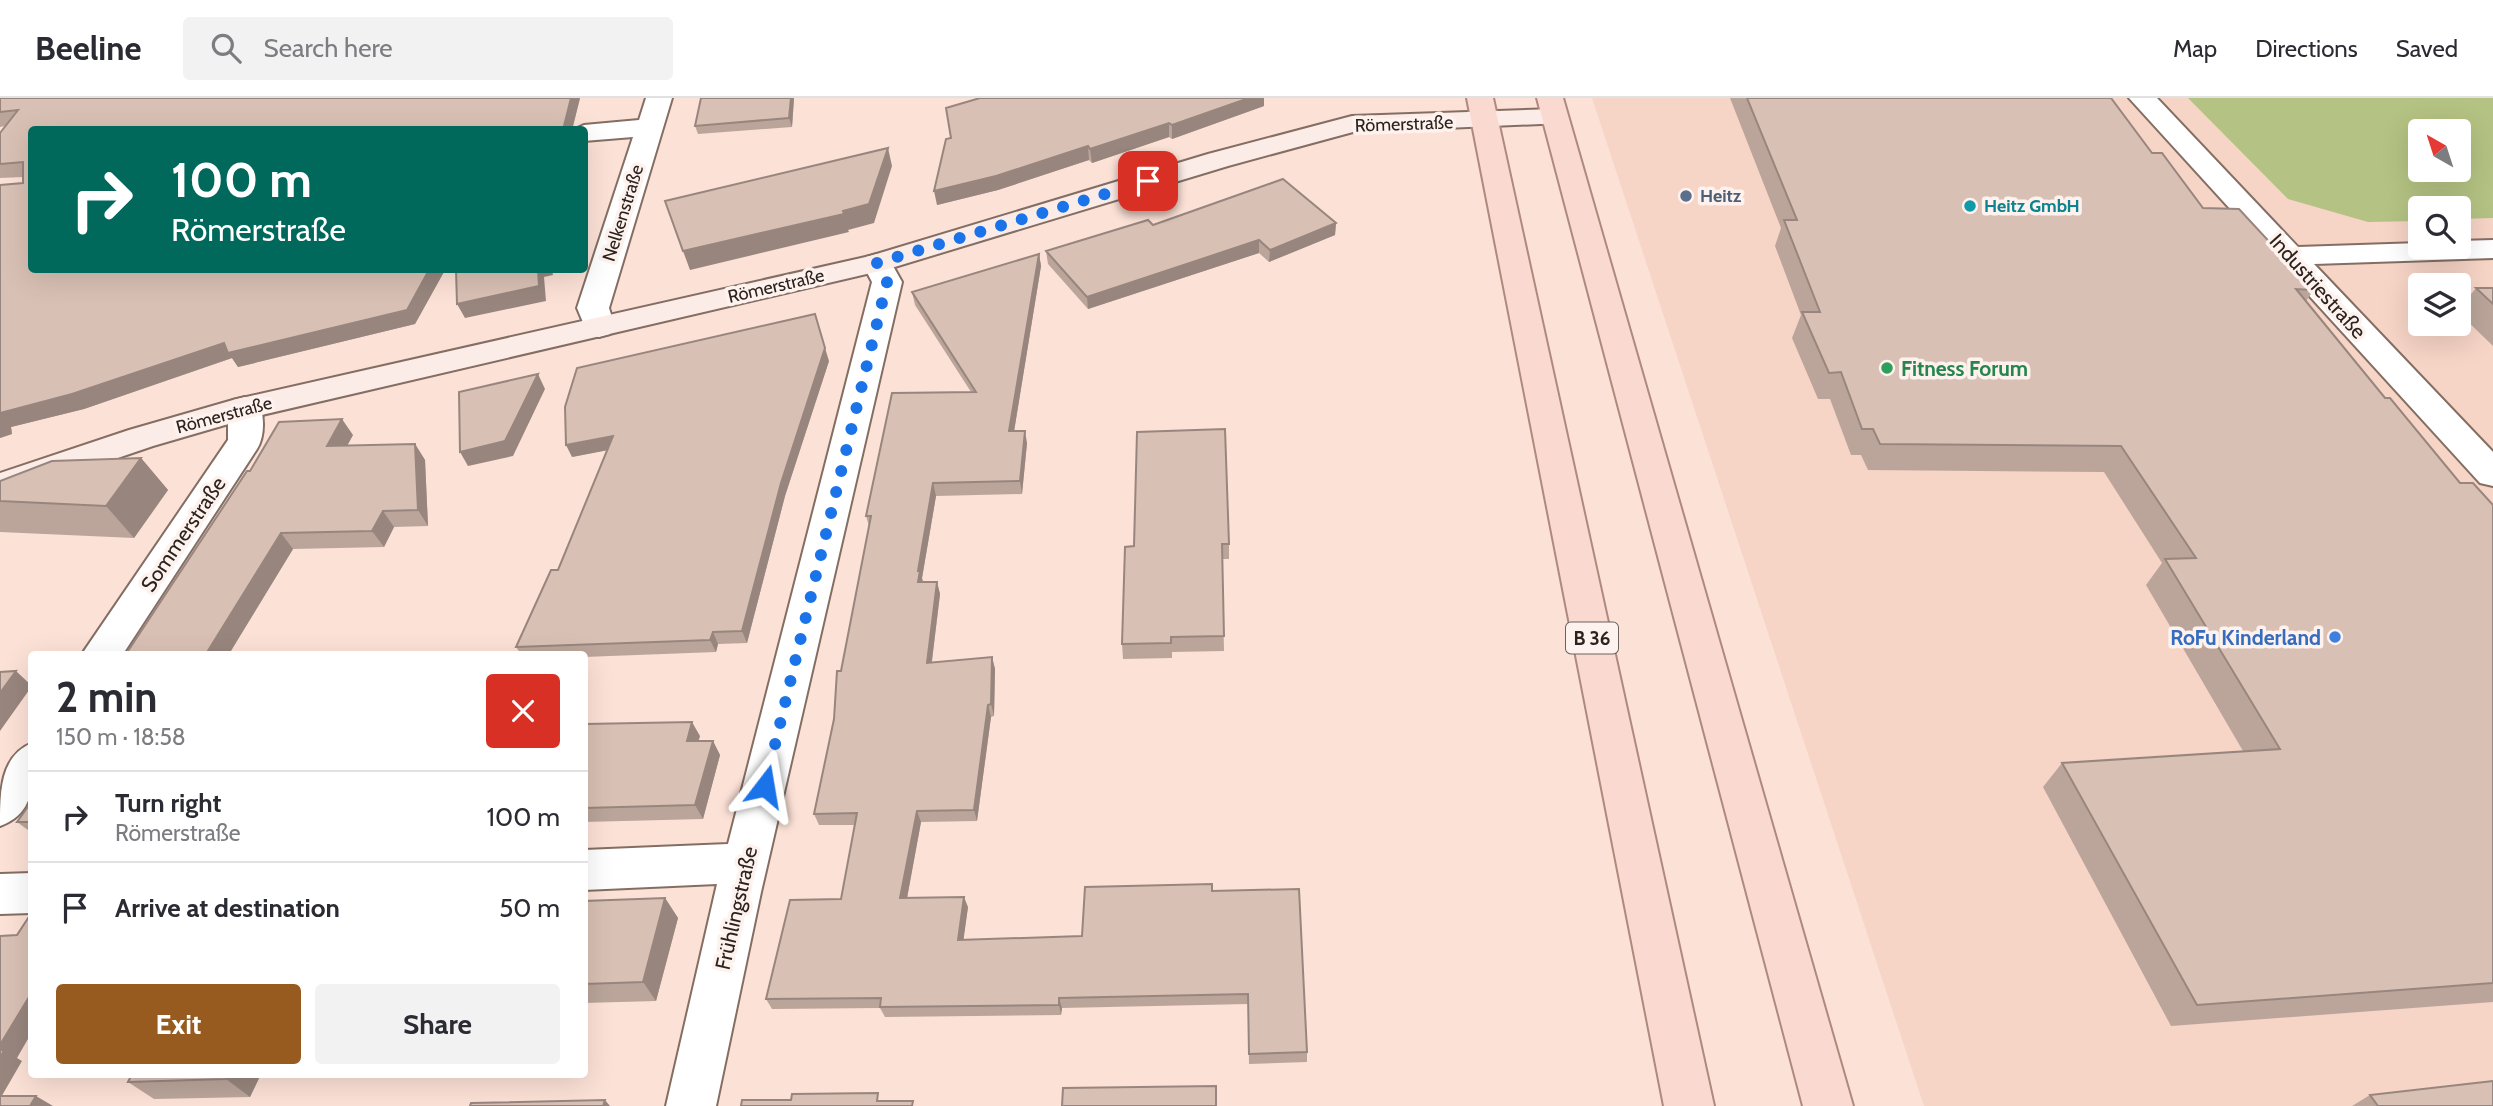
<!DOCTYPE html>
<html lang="en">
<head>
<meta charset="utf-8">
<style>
	:root { --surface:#fff; --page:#f2f2f3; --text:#2b2b33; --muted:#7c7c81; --line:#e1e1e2; --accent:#985b1f }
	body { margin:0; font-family:Cabin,sans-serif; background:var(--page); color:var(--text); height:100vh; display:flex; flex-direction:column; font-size:26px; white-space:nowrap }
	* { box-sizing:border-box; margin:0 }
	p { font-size:23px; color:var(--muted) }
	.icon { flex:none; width:38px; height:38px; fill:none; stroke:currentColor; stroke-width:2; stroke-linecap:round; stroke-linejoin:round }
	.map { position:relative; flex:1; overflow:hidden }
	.side { position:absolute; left:28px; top:553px; width:560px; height:427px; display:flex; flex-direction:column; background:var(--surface); border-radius:7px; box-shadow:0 7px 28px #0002 }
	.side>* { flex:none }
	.top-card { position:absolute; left:28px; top:28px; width:560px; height:147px; border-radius:7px; box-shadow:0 7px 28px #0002; background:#00695c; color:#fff; overflow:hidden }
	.needle { width:46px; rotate:321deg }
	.controls { position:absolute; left:2408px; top:21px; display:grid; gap:14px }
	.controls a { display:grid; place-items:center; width:63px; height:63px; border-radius:7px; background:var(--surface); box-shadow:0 7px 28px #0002; font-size:35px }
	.pin { position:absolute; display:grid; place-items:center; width:60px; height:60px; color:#fff; margin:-30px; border-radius:14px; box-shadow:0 4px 10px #0006 }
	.me { position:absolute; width:77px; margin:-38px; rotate:14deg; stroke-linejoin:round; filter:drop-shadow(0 0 5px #0008) }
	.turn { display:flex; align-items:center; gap:24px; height:147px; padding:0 28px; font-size:32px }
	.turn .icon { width:91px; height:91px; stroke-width:2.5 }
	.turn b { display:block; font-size:49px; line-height:60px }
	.round { display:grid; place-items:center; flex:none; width:74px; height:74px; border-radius:7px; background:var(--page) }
	.head { display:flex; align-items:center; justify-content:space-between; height:119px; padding:0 28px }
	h1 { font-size:42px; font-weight:700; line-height:52px }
	.action { display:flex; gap:14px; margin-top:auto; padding:14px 28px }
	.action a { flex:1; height:80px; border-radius:7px; background:var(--accent); color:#fff; font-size:28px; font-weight:700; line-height:80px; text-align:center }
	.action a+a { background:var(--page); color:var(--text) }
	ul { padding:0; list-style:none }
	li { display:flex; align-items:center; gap:21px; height:91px; padding:0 28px; border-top:2px solid var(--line) }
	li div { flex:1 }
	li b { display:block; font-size:26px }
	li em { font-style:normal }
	header { display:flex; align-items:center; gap:42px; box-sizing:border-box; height:98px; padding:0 35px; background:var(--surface); border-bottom:2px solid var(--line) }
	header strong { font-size:33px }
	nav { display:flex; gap:38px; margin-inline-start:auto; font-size:24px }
	.search { width:490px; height:63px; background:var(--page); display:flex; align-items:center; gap:18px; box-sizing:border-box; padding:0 24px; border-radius:7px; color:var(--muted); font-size:26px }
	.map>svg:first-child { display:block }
</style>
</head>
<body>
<header>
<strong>Beeline</strong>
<div class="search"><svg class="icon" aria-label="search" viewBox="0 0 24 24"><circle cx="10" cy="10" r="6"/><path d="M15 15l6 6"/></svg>Search here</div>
<nav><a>Map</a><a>Directions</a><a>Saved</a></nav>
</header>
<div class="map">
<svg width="2493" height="1008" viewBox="0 0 2493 1008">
	<rect width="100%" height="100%" fill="#fce1d6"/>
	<path fill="#f6d4c6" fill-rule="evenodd" d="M 1592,0 L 2493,0 L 2493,1008 L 1924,1008 ZM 2420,33 L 2459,33 L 2459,72 L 2420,72 ZM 2420,110 L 2459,110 L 2459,149 L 2420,149 ZM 2420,187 L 2459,187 L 2459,226 L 2420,226 Z"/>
	<path fill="#b4c283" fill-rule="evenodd" d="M 2188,0 L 2493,0 L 2493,120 L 2459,121 L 2459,110 L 2420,110 L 2420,123 L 2368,124 L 2288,101 ZM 2420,33 L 2459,33 L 2459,72 L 2420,72 Z"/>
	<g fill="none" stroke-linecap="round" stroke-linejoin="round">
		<g stroke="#846e63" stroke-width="4">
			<path id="street" d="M 646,0 L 672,0 L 609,210 L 615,229 L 610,236 L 599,239 L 588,236 L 577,210 L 633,39 L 584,43 L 584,32 L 573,32 L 584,27 L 639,22 Z
				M 2129,0 L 2157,0 L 2298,149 L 2420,145 L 2420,149 L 2459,149 L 2459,143 L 2493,142 L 2493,160 L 2314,166 L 2493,354 L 2493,388 L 2480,385 Z
				M 877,156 L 888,159 L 902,184 L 761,794 L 716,1008 L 666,1008 L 717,786 L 584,792 L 584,752 L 728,746 L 872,184 L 862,165 L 866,159 Z
				M 245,299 L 257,302 C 265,315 265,338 257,351 L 123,556 L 82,556 L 228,342 L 228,310 L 233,302 Z
				M 32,645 C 32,679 39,714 0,728 C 0,694 0,658 32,645 Z
				M 32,775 L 32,815 L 0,816 L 0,776 Z"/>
		</g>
		<g stroke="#846e63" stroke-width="4">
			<path id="secondary" d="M 1555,11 L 1564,13 L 1568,19 L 1564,25 L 1353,34 L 1228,68 L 888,171 L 249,320 L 153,348 L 0,400 L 0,375 L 129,332 L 233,302 L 870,158 L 1208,56 L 1352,18 Z"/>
		</g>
		<g stroke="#af897e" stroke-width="4">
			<path id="primary" d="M 1467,0 L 1493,0 L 1714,1008 L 1664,1008 Z
				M 1537,0 L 1563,0 L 1853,1008 L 1803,1008 Z"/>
		</g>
		<use href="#street" fill="#fff" fill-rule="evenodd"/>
		<use href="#secondary" fill="#fcece8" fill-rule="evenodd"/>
		<use href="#primary" fill="#f9d9d0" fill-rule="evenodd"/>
	</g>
	<path fill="#bba59b" d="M 0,0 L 580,0 L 572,32 L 32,32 L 32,172 L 445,172 L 415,226 L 238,269 L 232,260 L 84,311 L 11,329 L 12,336 L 0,340 L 23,85 L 23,79 L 0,80 L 0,35 L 6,28 L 0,29 Z
		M 701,0 L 794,0 L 792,29 L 698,36 L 695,28 Z
		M 980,0 L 1264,0 L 1264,8 L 1172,41 L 1169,39 L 1092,65 L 1089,62 L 998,92 L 937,107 L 951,40 Z
		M 1730,0 L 2111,0 L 2152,55 L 2203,110 L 2314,192 L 2306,203 L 2385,300 L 2460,385 L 2493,407 L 2493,904 L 2171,928 L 2043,689 L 2062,665 L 2243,653 L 2146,487 L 2162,465 L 2104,374 L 1868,372 L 1861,357 L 1851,357 L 1830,301 L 1818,301 L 1792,240 L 1801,217 L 1775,148 L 1781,130 Z
		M 1336,125 L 1335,137 L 1269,164 L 1259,155 L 1088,211 L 1048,166 L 1046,153 Z
		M 1039,156 L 1041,168 L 1014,333 L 1027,345 L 1022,396 L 936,398 L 922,480 L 923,484 L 937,484 L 940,496 L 932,564 L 992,559 L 995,571 L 994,618 L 991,619 L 977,723 L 921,724 L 907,800 L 968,809 L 963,842 L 1082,838 L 1212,793 L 1307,954 L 1307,964 L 1249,966 L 1248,906 L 1062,910 L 1061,917 L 885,919 L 880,910 L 772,911 L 766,901 L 841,801 L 855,727 L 819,727 L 814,716 L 834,621 L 841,573 L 869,428 L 866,418 L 971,294 L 915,207 L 912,194 Z
		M 2476,190 L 2493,190 L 2493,248 L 2459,215 L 2459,211 Z
		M 829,263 L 785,398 L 747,545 L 718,546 L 716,554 L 584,559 L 584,556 L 521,556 L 516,549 L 558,472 L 607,352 L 572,359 Z
		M 353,337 L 347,348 L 415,346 L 425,362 L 428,428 L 394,429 L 384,449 L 293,451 L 229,556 L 250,373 Z
		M 141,360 L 168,392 L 134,440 L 0,434 L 0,383 Z
		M 1229,446 L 1229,461 L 1222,461 L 1224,553 L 1172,554 L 1172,560 L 1123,561 L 1122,546 L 1125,449 Z
		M 584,629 L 700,638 L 698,643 L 713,643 L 720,657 L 703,721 L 584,724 Z
		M 32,703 L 32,735 L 17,724 Z
		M 665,800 L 678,820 L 656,903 L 584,905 L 584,803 Z
		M 261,976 L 250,999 L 154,1001 L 128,984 Z
		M 2370,997 L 2493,1008 L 2352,1008 Z"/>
	<path fill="#98867e" d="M 571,0 L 580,0 L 572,32 L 563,32 Z
		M 791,0 L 794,0 L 792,29 L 789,20 Z
		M 1249,0 L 1264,0 L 1264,8 L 1172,41 L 1172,27 Z
		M 1169,25 L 1169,39 L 1092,65 L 1090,51 Z
		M 1088,48 L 1089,62 L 998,92 L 937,107 L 934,93 Z
		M 888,50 L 892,68 L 874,125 L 848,132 L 849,134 L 690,172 L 683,153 L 843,113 Z
		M 1336,125 L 1335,137 L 1269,164 L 1270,152 Z
		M 1259,142 L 1259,155 L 1088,211 L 1087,199 Z
		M 1039,156 L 1041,168 L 1012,346 L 1009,333 Z
		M 429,172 L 445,172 L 415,226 L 238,269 L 232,260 L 84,311 L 11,329 L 12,336 L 0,340 L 0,315 Z
		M 538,172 L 552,172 L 553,177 L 544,179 L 546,203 L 465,220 L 457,206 Z
		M 825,250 L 829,263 L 785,398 L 747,545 L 742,533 L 781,385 Z
		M 538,276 L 545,291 L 513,358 L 468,368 L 460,354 Z
		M 342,321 L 353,337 L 338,364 L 327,348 Z
		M 1025,333 L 1027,345 L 1022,396 L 1020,383 Z
		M 613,338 L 619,350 L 572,359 L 566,347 Z
		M 415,346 L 425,362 L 428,428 L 418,412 Z
		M 141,360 L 168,392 L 134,440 L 106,408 Z
		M 933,385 L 936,398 L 922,480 L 923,485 L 918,484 L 918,473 Z
		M 383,413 L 394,429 L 384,449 L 372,433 Z
		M 281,435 L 293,451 L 229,556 L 206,556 Z
		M 937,484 L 940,496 L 930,577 L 927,565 Z
		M 713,534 L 718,546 L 716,554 L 710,542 Z
		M 992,559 L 995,571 L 994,618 L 991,606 Z
		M 16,573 L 32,588 L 0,633 L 0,595 Z
		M 988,607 L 991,619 L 977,723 L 974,712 Z
		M 692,624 L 700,638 L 694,657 L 687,643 Z
		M 713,643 L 720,657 L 703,721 L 695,707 Z
		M 917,713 L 921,724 L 905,811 L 900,800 Z
		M 964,799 L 968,809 L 962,853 L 958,842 Z
		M 665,800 L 678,820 L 656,903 L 643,884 Z
		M 32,894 L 32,934 L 17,960 L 22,963 L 0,1001 L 0,947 Z
		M 1059,900 L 1062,910 L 1061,917 L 1059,907 Z
		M 229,976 L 261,976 L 250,999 L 226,981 Z
		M 36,998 L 53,1008 L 30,1008 Z
		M 605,1002 L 610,1008 L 603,1008 Z"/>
	<path fill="#d9c0b4" stroke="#98867e" stroke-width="2" d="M 0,0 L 571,0 L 563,32 L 32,32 L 32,172 L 429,172 L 407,212 L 228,255 L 224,245 L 72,296 L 0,315 L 0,87 L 23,85 L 23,64 L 0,66 L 0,35 L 18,12 L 0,14 Z
		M 701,0 L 791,0 L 789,20 L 695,28 Z
		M 980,0 L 1249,0 L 1172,27 L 1169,25 L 1090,51 L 1088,48 L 996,78 L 934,93 L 946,41 L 951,40 L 946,10 Z
		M 1747,0 L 2111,0 L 2152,55 L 2162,55 L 2203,110 L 2239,111 L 2314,192 L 2296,191 L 2385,300 L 2390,300 L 2460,385 L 2473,385 L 2493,407 L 2493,885 L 2197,907 L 2062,665 L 2280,651 L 2165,461 L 2196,460 L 2121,348 L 1880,346 L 1873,331 L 1862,331 L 1841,274 L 1829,275 L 1802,214 L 1820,214 L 1784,122 L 1797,122 Z
		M 888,50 L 869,106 L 843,113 L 844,116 L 683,153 L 665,103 Z
		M 1283,81 L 1336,125 L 1270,152 L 1259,142 L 1087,199 L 1046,153 L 1148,122 L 1153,127 Z
		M 1039,156 L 1009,333 L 1025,333 L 1020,383 L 933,385 L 918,473 L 920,473 L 918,484 L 937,484 L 927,565 L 992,559 L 991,606 L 988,607 L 974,712 L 917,713 L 900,800 L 964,799 L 958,842 L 1082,838 L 1085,789 L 1212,786 L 1212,793 L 1299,791 L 1307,954 L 1249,956 L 1248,896 L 1059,900 L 1059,907 L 880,909 L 881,900 L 766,901 L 790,802 L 841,801 L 857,715 L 814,716 L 834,621 L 837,573 L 841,573 L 871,418 L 866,418 L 892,295 L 976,294 L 912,194 Z
		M 456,172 L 538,172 L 539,188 L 457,206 Z
		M 2476,190 L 2493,190 L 2493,206 Z
		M 815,216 L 825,250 L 781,385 L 742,533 L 713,534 L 710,542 L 516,549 L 551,472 L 558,472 L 613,338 L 566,347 L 565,309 L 577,270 Z
		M 538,276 L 505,343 L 460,354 L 459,294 Z
		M 342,321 L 327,348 L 415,346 L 418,412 L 383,413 L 372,433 L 281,435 L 206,556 L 126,556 L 247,373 L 250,373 L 279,324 Z
		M 1225,331 L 1229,446 L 1222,446 L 1224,538 L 1171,539 L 1171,545 L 1122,546 L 1125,449 L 1134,448 L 1137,334 Z
		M 141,360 L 106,408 L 0,403 L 0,383 L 52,363 Z
		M 16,573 L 0,595 L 0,574 Z
		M 692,624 L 687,643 L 713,643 L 695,707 L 584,710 L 584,629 L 585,626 Z
		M 32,703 L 32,724 L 17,724 Z
		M 665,800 L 643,884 L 584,886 L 584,803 Z
		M 32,814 L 32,894 L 0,947 L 0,838 L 17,837 Z
		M 0,952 L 4,952 L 0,960 Z
		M 132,976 L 229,976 L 226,981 L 128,984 Z
		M 2493,983 L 2493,1008 L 2378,1008 L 2370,997 Z
		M 1216,988 L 1216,1008 L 1062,1008 L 1063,990 Z
		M 878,995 L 877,1003 L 913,1003 L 912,1008 L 741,1008 L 742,1002 L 791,1002 L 792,996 Z
		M 0,998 L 36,998 L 30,1008 L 0,1008 Z
		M 605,1002 L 603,1008 L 470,1008 L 471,1005 Z"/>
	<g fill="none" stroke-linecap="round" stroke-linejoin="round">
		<path stroke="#1a73e8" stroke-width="12" stroke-dasharray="0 21.6" d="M 765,688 L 887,184 L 877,165 L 1148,83"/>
	</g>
	<circle fill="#5c6f8a" stroke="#fdf2ed" stroke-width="2.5" cx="1686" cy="98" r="7"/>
	<circle fill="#0f9aa8" stroke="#fdf2ed" stroke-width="2.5" cx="1970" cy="108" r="7"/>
	<circle fill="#2e9e5b" stroke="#fdf2ed" stroke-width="2.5" cx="1887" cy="270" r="7"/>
	<circle fill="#3f7fe0" stroke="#fdf2ed" stroke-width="2.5" cx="2335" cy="539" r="7"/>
	<g text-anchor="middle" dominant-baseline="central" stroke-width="7" stroke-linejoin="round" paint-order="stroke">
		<g font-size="18" fill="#2c221e" stroke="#fdf2ed">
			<text transform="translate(1404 26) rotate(-2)">Römerstraße</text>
			<text transform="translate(623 115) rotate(-73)">Nelkenstraße</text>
			<text transform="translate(776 188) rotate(-13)">Römerstraße</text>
			<text transform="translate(224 317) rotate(-15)">Römerstraße</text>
		</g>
		<g font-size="18" font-weight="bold" fill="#4e5e75" stroke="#fdf2ed" text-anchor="start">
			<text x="1700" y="98">Heitz</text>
		</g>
		<g font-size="18" font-weight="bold" fill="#0d838f" stroke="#fdf2ed" text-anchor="start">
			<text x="1984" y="108">Heitz GmbH</text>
		</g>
		<rect fill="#fdf2ed" stroke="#6b605c" stroke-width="2" x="1566" y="524.5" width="52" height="31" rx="5"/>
		<g font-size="19" font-weight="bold" fill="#2c221e">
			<text x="1592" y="540">B 36</text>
		</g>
		<g font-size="21" fill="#2c221e" stroke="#fdf2ed">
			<text transform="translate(2318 188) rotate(48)">Industriestraße</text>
			<text transform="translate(183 436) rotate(-56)">Sommerstraße</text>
			<text transform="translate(736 810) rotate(-77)">Frühlingstraße</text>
		</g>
		<g font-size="21" font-weight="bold" fill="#27864d" stroke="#fdf2ed" text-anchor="start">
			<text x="1901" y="270">Fitness Forum</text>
		</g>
		<g font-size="21" font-weight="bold" fill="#366cbe" stroke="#fdf2ed" text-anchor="end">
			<text x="2321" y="539">RoFu Kinderland</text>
		</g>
	</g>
</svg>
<div class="controls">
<a><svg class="needle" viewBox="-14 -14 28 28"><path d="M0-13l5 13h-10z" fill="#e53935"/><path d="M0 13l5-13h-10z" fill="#7c7c81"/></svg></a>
<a><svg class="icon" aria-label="search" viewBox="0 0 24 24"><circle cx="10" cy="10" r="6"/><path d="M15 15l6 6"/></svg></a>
<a><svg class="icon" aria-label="layers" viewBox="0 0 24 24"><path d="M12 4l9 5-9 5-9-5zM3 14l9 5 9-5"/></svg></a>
</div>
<div class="pin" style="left:1148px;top:83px;background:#d93025"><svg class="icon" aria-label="arrive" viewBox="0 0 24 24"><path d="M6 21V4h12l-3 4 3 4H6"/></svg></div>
<svg class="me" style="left:765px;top:688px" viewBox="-20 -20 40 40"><path d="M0-17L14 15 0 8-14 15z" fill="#1a73e8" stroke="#fff" stroke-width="4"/></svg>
<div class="top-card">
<div class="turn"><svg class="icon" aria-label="right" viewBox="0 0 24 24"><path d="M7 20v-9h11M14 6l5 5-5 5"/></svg><div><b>100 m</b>Römerstraße</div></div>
</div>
<section class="side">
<div class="head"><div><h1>2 min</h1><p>150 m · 18:58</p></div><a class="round" style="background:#d93025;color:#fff"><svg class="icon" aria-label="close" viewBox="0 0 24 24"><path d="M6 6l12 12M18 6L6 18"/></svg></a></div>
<ul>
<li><svg class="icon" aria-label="right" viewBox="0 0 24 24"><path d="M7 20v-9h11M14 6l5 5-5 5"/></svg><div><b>Turn right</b><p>Römerstraße</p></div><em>100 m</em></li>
<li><svg class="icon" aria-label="arrive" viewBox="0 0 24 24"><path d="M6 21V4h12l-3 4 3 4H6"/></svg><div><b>Arrive at destination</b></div><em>50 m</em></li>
</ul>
<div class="action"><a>Exit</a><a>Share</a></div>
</section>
</div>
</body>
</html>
